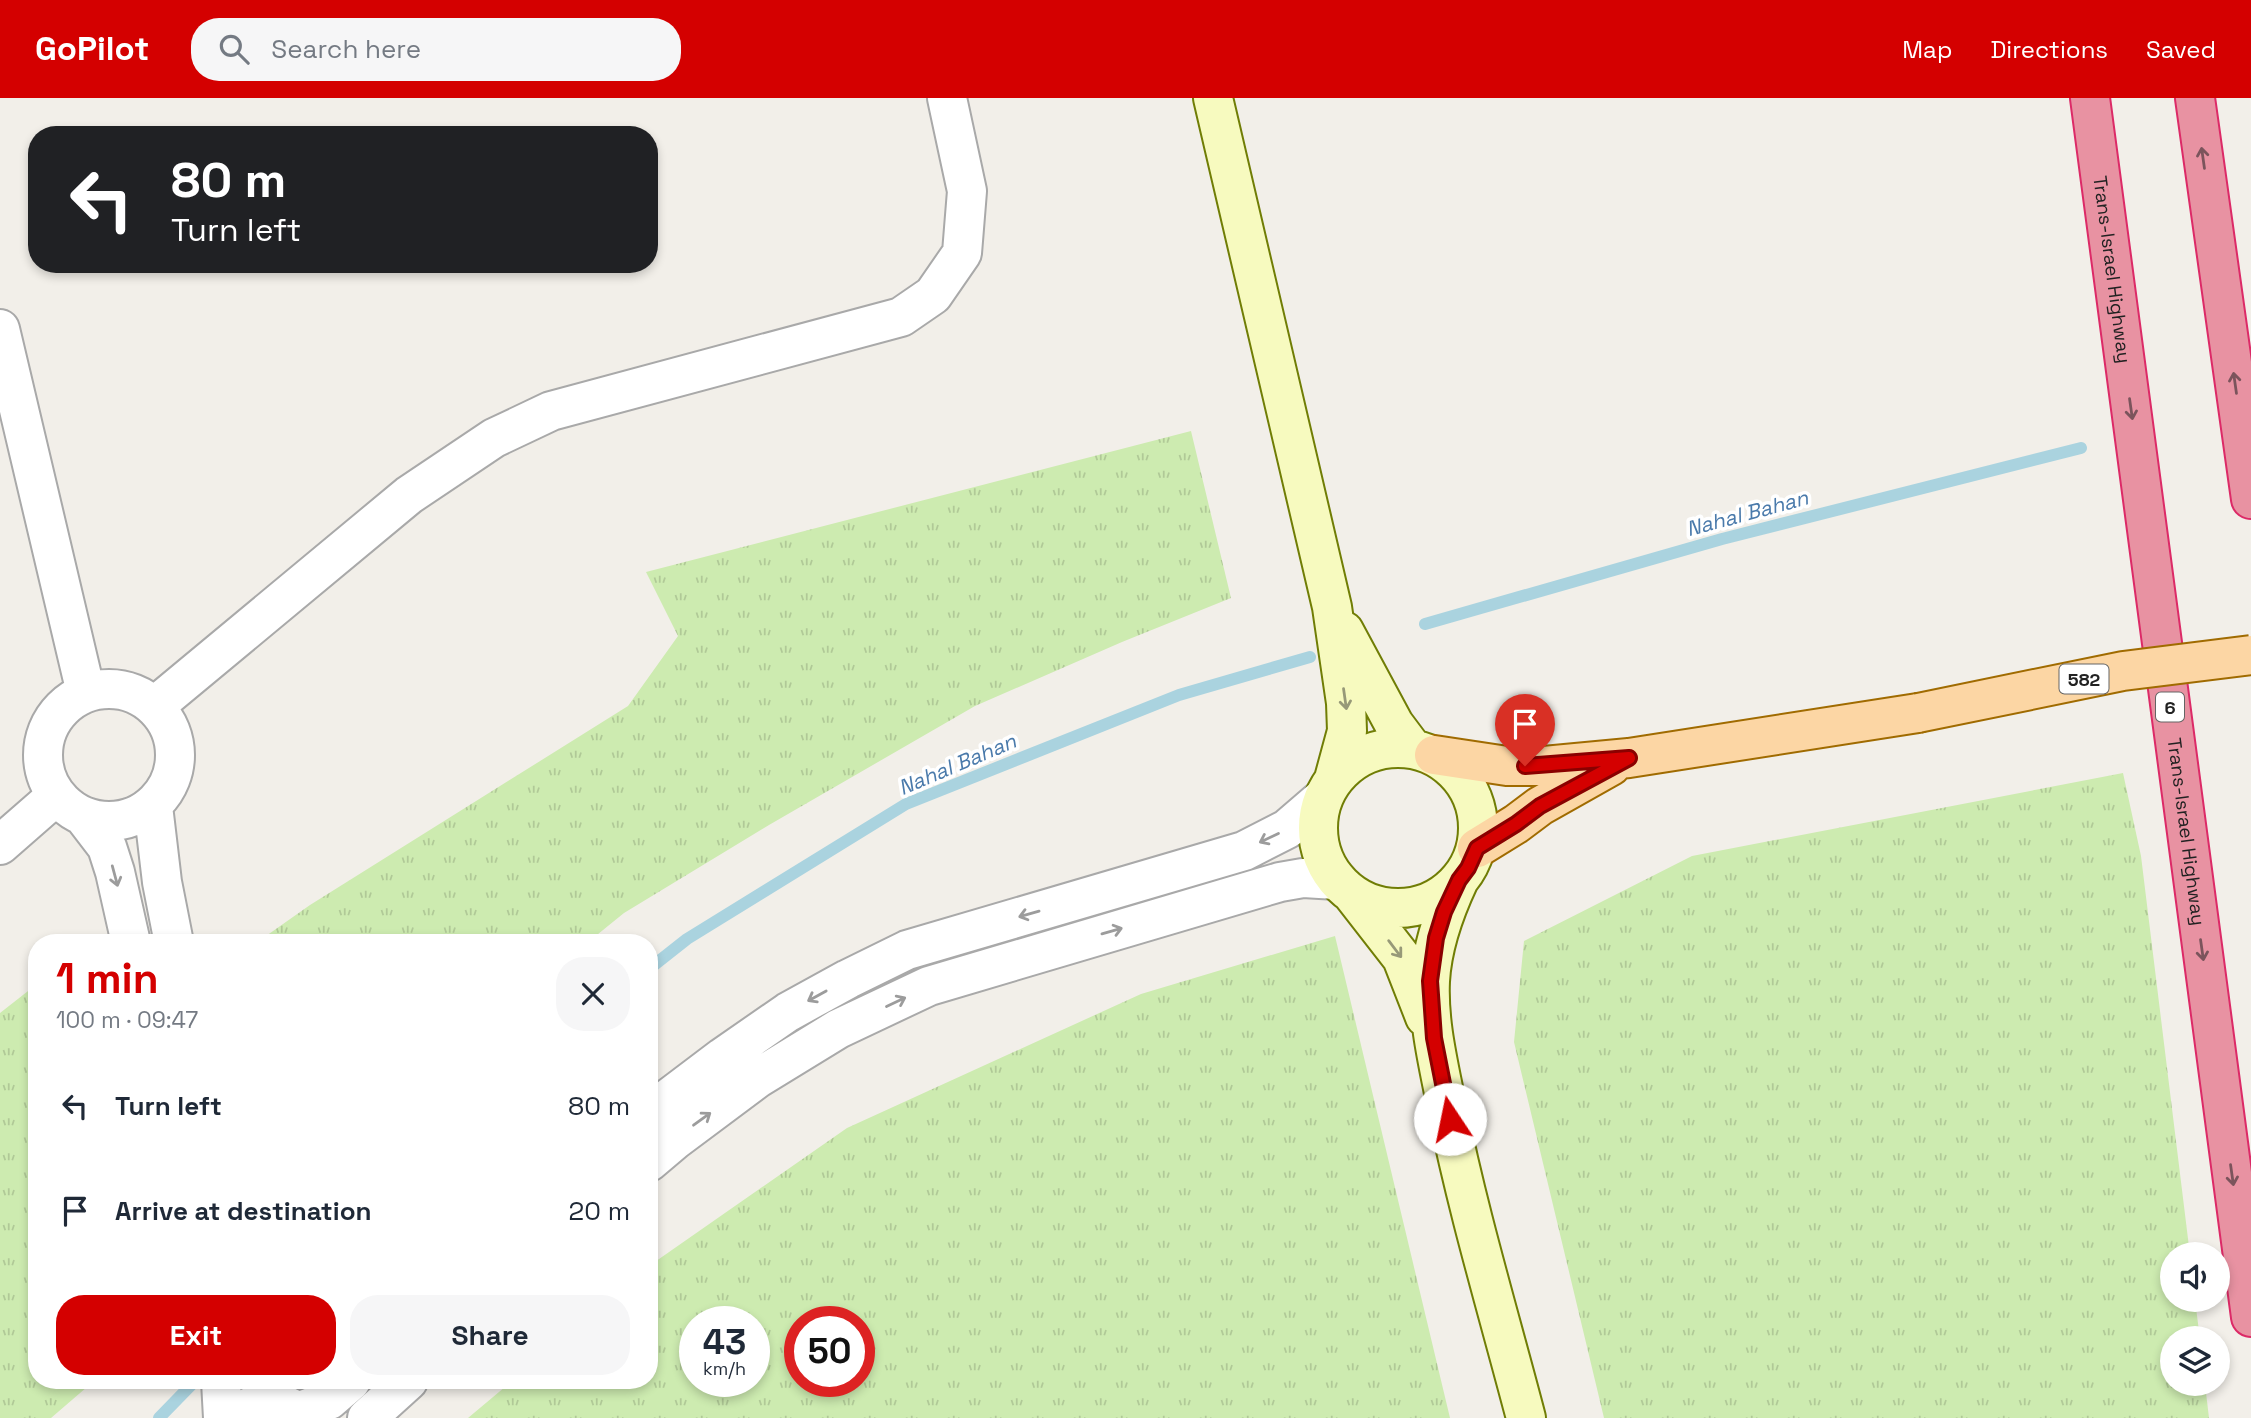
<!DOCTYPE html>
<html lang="en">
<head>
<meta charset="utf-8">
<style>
	:root { --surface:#fff; --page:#f6f6f7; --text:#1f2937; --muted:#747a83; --accent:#d40000 }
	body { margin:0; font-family:"Space Grotesk",sans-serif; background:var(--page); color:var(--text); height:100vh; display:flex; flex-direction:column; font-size:26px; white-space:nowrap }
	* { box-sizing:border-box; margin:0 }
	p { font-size:23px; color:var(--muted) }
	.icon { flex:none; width:38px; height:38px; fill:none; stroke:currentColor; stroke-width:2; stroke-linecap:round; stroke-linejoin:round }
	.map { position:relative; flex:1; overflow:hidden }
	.side { position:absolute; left:28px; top:836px; width:630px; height:455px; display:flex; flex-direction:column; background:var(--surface); border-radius:28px; box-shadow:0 4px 10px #0003 }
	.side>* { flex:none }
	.guide { position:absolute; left:28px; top:28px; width:630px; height:147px; border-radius:28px; box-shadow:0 4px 10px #0003; background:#202124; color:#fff; overflow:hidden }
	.buttons { position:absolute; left:2160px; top:1144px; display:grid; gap:14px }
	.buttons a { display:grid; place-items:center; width:70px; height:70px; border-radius:50%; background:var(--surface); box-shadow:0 4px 10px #0003; font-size:35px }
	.speed { position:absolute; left:679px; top:1208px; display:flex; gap:14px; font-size:35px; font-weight:700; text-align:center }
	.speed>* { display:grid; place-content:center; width:91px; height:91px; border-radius:50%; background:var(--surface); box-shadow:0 4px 10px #0003; line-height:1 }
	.speed small { font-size:18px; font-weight:400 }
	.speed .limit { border:10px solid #d22; background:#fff; color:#111 }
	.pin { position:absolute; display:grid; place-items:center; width:60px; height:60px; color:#fff; margin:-72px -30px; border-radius:50% 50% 50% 0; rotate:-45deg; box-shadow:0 0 7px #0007 }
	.pin .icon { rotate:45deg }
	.me { position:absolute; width:77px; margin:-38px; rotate:349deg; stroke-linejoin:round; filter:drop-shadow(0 0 5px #0008) }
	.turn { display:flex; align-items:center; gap:24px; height:147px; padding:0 28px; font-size:32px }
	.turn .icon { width:91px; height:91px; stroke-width:2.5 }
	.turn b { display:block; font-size:49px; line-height:60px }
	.round { display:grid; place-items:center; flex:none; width:74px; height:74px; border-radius:28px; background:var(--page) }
	.summary { display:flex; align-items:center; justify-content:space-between; height:119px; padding:0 28px }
	h1 { font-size:42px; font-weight:600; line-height:52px; color:var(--accent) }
	.primary-button { display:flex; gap:14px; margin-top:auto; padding:14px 28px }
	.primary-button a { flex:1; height:80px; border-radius:28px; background:var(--accent); color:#fff; font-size:28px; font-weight:600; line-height:80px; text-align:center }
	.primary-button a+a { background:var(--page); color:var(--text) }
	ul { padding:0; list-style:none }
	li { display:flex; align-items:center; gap:21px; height:105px; padding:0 28px }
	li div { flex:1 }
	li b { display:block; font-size:26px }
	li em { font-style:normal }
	header { display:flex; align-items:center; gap:42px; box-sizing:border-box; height:98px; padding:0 35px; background:var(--accent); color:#fff }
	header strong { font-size:33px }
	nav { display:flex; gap:38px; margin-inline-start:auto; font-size:24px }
	.search { width:490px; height:63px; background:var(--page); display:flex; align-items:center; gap:18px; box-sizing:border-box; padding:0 24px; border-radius:28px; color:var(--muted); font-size:26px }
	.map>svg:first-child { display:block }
</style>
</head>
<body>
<header>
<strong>GoPilot</strong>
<div class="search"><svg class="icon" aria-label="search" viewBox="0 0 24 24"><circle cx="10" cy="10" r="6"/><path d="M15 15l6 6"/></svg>Search here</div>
<nav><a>Map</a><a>Directions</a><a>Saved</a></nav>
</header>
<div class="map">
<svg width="2251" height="1320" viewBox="0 0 2251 1320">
	<defs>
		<pattern id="grass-tufts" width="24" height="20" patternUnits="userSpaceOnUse" patternTransform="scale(1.75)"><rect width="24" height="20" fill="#cdebb0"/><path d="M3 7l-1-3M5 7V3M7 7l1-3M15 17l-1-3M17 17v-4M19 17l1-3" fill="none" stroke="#b0c997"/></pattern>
	</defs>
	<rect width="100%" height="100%" fill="#f2efe9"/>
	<path fill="url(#grass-tufts)" fill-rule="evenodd" d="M 1191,333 L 1231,500 L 1122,544 L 975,608 L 769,727 L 624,815 L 587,845 L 256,845 L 310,807 L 628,608 L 678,538 L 646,474 Z
		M 2123,675 L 2141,758 L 2190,1157 L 2172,1157 L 2172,1202 L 2195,1202 L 2200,1241 L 2172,1241 L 2172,1286 L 2205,1286 L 2209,1320 L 1604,1320 L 1514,944 L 1524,843 L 1692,758 Z
		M 1335,838 L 1450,1320 L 468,1320 L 512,1283 L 649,1283 L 649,1168 L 847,1030 L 1141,896 ZM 695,1223 L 754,1223 L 754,1283 L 695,1283 ZM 800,1223 L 859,1223 L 859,1283 L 800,1283 Z
		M 37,886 L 37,1283 L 94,1283 L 51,1320 L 0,1320 L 0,915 Z"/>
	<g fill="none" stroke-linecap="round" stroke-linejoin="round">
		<path stroke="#aad3df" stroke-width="12" d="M 1425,526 L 1722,441 L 2081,350
			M 649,871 L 687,841 L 906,706 L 1179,597 L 1310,559
			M 159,1320 L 195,1283"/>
		<g stroke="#a9a9a9" stroke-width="42">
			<path id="street" d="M 0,231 L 86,595
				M43 657a66 66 0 1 1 132 0a66 66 0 1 1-132 0Z
				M 155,608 L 409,397 L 494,340 L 551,313 L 901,219 L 933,197 L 962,155 L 967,93 L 947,0
				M 153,708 L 162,784 L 174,845
				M 84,719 L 107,749 L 115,774 L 131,845
				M 0,747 L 56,698
				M 649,1015 L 723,959 L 788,914 L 848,881 L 907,852 L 1244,753 L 1287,731 L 1323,700
				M 649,1064 L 675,1042 L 758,980 L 838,931 L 929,888 L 1280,784 L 1303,780 L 1337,782
				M 221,1283 L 223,1320
				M 298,1314 L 329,1302 L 351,1283
				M 231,1320 C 250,1304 285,1296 302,1320
				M 367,1320 L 408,1283"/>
		</g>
		<g stroke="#707d05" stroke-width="42">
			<path id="secondary" d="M 1213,0 L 1332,509 L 1346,605 L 1347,633 L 1334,681
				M 1344,533 L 1394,626 L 1412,650
				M1318 730a80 80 0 1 1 160 0a80 80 0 1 1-160 0Z
				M 1459,782 C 1444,814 1432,847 1430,883 C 1428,926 1439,968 1447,1010 C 1468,1114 1499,1217 1526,1320
				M 1353,797 L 1402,860 L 1425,919"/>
		</g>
		<g stroke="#a06b00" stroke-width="42">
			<path id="primary" d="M 1434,657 L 1507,668 L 1544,668 L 1629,660 L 1918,615
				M 1477,750 L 1516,726 L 1540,708 L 1611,668"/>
		</g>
		<g stroke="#dc2a67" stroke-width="42">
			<g id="highway">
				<path id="s1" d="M 2090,0 L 2251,1219"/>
				<path d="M 2195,0 L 2251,401"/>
			</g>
		</g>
		<use href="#street" stroke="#fff" stroke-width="38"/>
		<use href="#secondary" stroke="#f7fabf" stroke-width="38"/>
		<use href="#primary" stroke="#fcd6a4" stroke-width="38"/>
		<use href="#highway" stroke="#e892a2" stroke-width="38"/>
		<g stroke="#a06b00" stroke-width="42" stroke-linecap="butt">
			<path id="primary-bridge" d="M 1918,615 L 2123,573 L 2251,557"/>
		</g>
		<use href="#primary-bridge" stroke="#fcd6a4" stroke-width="38"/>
	</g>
	<defs><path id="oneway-shaft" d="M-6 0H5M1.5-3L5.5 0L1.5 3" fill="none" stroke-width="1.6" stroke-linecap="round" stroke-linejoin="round" transform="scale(1.75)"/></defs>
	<g stroke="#7b545c">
		<use href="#oneway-shaft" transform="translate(2203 60) rotate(-98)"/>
		<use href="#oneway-shaft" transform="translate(2235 285) rotate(-98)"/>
		<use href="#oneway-shaft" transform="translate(2131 311) rotate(82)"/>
		<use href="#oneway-shaft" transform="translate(2202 852) rotate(82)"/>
		<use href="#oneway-shaft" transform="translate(2232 1077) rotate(82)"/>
	</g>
	<g stroke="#979978">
		<use href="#oneway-shaft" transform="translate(1345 601) rotate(82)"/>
		<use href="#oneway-shaft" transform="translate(1395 851) rotate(53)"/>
	</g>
	<g stroke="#9c9c9c">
		<use href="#oneway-shaft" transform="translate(1269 740) rotate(154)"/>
		<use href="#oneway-shaft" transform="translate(115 778) rotate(75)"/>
		<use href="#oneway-shaft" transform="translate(1029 816) rotate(164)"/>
		<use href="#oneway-shaft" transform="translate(1112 833) rotate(-16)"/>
		<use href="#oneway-shaft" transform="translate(817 898) rotate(151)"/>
		<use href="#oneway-shaft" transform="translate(896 904) rotate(-25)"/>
		<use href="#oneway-shaft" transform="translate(702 1021) rotate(-36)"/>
	</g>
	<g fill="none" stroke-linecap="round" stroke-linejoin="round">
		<g stroke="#8a0000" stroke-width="18">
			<path id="route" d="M 1450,1021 L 1434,940 L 1430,883 L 1436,840 L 1444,814 L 1459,782 L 1468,770 L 1477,750 L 1516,726 L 1540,708 L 1629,660 L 1525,668"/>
		</g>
		<use href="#route" stroke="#d40000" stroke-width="12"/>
	</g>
	<g text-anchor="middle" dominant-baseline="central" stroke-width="7" stroke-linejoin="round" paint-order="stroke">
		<g fill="#fff" stroke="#646464" stroke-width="2">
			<rect x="2059.5" y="566.5" width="49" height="29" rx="5"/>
			<rect x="2156" y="594.5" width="28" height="29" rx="5"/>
		</g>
		<g font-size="18" font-weight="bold" fill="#222">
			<text x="2084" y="581">582</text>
			<text x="2170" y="609">6</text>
		</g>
		<g font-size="19" fill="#222" stroke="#fff">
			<text stroke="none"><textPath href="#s1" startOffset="173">Trans-Israel Highway</textPath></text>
			<text stroke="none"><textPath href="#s1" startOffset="740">Trans-Israel Highway</textPath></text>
		</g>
		<g font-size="21" font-style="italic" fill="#4a7aab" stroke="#fff">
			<text transform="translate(1747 415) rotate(-15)">Nahal Bahan</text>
			<text transform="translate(957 666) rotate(-23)">Nahal Bahan</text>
		</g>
	</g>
</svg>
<div class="buttons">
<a><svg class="icon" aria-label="sound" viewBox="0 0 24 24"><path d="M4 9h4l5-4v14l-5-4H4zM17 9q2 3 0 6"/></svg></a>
<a><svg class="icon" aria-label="layers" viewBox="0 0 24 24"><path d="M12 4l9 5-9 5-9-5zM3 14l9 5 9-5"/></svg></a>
</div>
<div class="speed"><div>43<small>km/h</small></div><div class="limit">50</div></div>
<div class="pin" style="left:1525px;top:668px;background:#d93025"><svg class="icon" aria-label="arrive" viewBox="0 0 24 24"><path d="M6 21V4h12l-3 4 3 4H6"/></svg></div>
<svg class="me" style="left:1450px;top:1021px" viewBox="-20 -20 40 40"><circle r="19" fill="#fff"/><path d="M0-13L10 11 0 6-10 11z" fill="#d40000"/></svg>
<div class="guide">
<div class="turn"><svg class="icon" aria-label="left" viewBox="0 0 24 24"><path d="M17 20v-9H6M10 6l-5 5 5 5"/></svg><div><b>80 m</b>Turn left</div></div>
</div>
<section class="side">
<div class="summary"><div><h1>1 min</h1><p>100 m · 09:47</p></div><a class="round"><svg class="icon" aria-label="close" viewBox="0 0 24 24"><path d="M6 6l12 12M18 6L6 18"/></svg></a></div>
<ul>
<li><svg class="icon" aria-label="left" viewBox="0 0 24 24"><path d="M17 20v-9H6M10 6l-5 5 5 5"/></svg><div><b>Turn left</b></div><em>80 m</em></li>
<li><svg class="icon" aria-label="arrive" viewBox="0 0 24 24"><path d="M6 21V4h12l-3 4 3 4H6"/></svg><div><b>Arrive at destination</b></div><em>20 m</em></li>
</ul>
<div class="primary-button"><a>Exit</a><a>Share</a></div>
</section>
</div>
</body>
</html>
